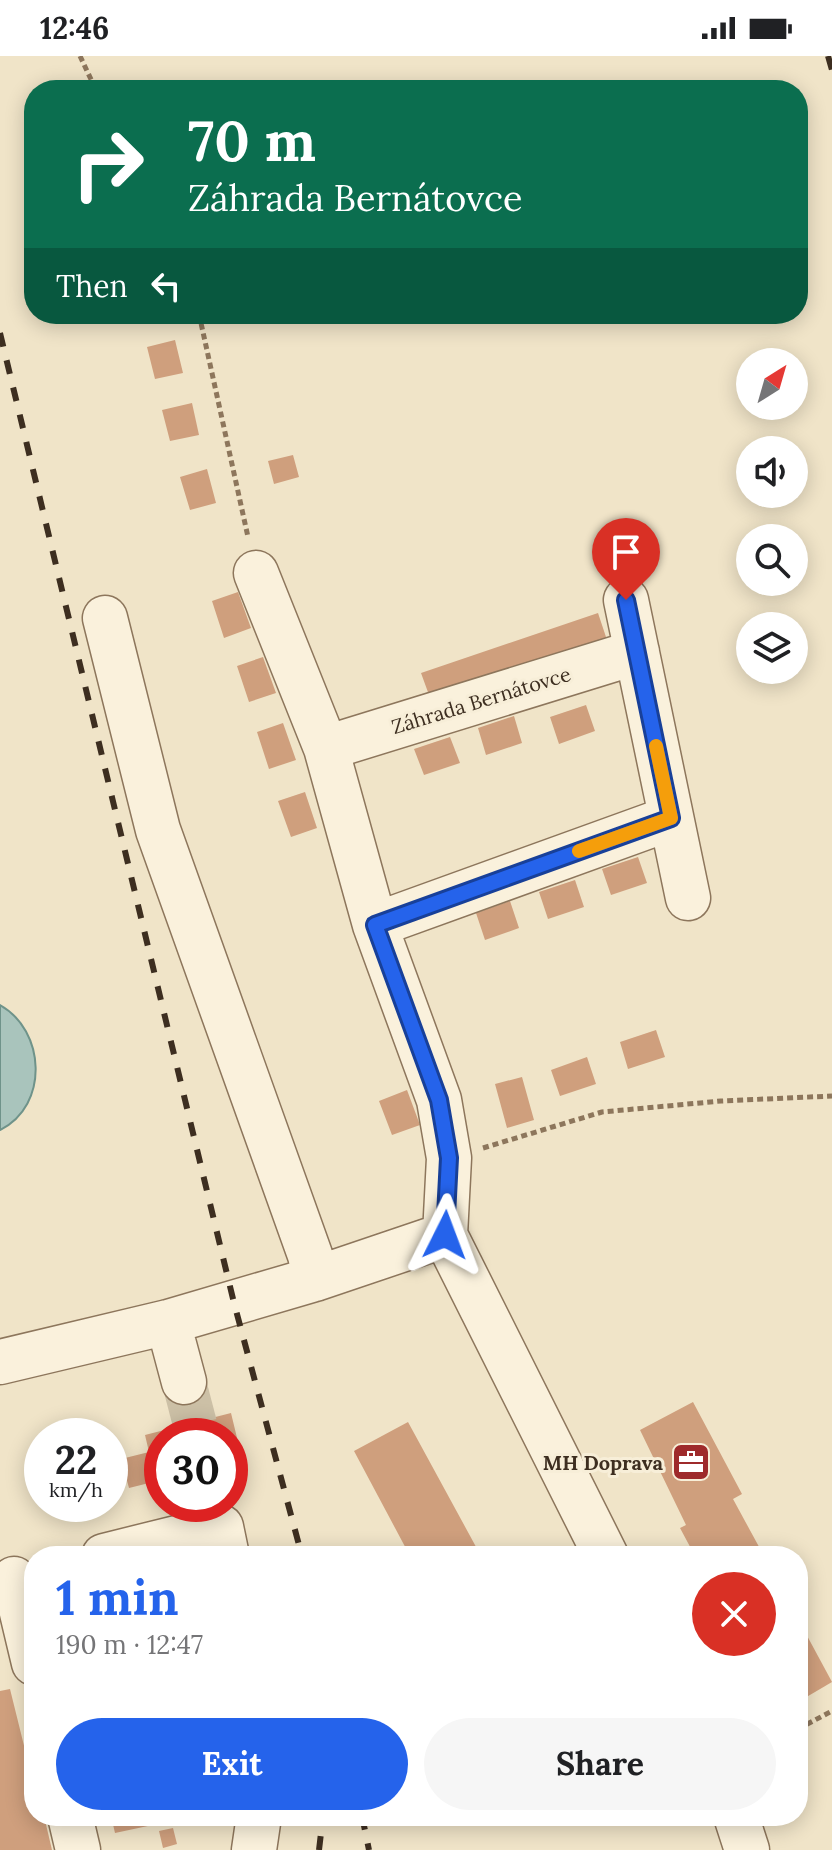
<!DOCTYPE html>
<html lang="en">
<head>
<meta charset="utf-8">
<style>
	:root { --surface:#fff; --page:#f6f6f6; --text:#202124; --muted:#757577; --accent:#2563eb }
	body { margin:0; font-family:Lora,serif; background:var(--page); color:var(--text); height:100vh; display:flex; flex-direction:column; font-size:30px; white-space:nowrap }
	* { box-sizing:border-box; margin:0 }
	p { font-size:26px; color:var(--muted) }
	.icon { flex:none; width:44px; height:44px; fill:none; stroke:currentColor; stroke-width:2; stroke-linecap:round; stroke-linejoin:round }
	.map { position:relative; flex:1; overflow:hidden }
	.drawer { position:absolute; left:24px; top:1490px; width:784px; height:280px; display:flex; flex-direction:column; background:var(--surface); border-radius:32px; box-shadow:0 4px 20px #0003 }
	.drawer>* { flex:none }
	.guide { position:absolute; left:24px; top:24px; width:784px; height:244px; border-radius:32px; box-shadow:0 4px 20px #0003; background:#0b6e4f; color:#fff; overflow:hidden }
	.needle { width:52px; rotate:37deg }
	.controls { position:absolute; left:736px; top:292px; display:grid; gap:16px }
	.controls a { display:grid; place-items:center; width:72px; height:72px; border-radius:50%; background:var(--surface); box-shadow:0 4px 20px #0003; font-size:40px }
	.speed { position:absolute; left:24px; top:1362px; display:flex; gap:16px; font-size:40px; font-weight:700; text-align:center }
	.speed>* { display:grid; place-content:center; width:104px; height:104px; border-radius:50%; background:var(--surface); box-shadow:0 4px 20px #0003; line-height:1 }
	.speed small { font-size:20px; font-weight:400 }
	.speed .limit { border:12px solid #d22; background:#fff; color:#111 }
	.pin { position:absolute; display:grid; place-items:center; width:68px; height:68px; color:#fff; margin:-82px -34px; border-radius:50% 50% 50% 0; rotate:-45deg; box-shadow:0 0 8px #0007 }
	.pin .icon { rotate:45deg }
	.me { position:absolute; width:88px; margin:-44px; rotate:3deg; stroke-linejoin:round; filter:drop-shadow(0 0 6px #0008) }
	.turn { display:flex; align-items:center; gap:28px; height:168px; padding:0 32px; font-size:36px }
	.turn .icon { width:104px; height:104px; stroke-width:2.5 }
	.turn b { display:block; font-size:56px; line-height:68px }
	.then { display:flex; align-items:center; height:76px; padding:0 32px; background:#0003; gap:16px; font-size:30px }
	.round { display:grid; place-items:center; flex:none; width:84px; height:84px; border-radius:42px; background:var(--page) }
	.summary { display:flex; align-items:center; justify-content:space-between; height:136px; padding:0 32px }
	h1 { font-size:48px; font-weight:700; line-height:60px; color:var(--accent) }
	.cta { display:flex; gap:16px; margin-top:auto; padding:16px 32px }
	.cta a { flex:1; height:92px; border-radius:48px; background:var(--accent); color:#fff; font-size:32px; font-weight:700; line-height:92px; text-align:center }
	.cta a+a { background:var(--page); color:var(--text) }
	.status { display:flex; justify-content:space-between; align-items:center; height:56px; padding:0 40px; background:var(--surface); direction:ltr }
	.status svg { height:22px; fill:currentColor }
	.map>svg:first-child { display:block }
</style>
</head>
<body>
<div class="status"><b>12:46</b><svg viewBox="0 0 49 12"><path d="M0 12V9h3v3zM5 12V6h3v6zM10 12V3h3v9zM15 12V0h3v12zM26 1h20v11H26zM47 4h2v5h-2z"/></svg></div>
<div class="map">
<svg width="832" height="1794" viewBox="0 0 832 1794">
	<rect width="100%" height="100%" fill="#f0e4c8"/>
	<path fill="#a9c4bc" stroke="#6f938a" stroke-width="2" d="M 0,949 C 45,974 50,1049 0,1074 Z"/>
	<path fill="#cf9f7d" d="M 175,284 L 183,317 L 155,323 L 147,291 Z
		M 192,347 L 199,379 L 170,385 L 162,354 Z
		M 293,399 L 299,421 L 274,428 L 268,405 Z
		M 207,413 L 216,447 L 190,454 L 180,421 Z
		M 238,536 L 251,572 L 224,582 L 212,545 Z
		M 598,557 L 609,590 L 433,650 L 421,617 Z
		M 263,601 L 276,637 L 249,646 L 237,610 Z
		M 586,649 L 595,675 L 559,688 L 550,661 Z
		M 514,660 L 522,687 L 486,699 L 478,672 Z
		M 283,667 L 296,704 L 269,713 L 257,676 Z
		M 450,681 L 460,707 L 424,719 L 414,693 Z
		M 305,736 L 317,772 L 291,781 L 278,745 Z
		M 638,801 L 647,827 L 611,839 L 602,813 Z
		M 575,824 L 584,851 L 548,863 L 539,836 Z
		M 510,845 L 519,872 L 485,884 L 476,857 Z
		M 656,974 L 665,1001 L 628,1013 L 620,986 Z
		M 587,1001 L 596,1028 L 560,1040 L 551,1014 Z
		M 522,1021 L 534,1064 L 507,1072 L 495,1028 Z
		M 407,1034 L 420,1069 L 392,1079 L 379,1045 Z
		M 693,1346 L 742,1438 L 733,1443 L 764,1500 L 695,1500 L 680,1472 L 686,1469 L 640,1374 Z
		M 231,1357 L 245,1415 L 230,1419 L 230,1380 L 162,1380 L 162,1441 L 157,1425 L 129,1432 L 121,1403 L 149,1396 L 145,1379 Z
		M 408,1366 L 481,1500 L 410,1500 L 354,1395 Z
		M 798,1563 L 832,1626 L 798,1646 Z
		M 10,1633 L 31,1718 L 34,1718 L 34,1760 L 44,1760 L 52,1794 L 0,1794 L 0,1635 Z
		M 111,1760 L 190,1760 L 190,1761 L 115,1777 Z
		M 173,1772 L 177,1788 L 163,1792 L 159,1775 Z"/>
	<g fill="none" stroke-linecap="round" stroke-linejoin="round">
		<path stroke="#ccc0a6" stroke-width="44" stroke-dasharray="44 22" stroke-linecap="butt" d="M 184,1326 L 198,1380"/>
		<g stroke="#8d765c" stroke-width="47">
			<path id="minor" d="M 256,517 L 326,692 L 375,869 L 439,1044 L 449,1102 L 445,1179 L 606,1500
				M 626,544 L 688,842
				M 105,562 L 158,774 L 310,1199 L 315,1223
				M 326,692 L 637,596
				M 375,869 L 671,762
				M 168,1266 L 184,1326
				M 0,1306 L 168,1266 L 315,1223 L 445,1179
				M 104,1500 L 221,1471 L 227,1500
				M 14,1523 L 34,1607
				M 70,1760 L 78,1794
				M 736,1760 L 747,1794
				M 254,1794 L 259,1760"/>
		</g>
		<path stroke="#8d765c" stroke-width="5" stroke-dasharray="6 4" stroke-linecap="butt" d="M 80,0 L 96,34
			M 199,258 L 248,481
			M 483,1092 L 602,1056 L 721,1045 L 832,1040
			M 798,1673 L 832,1655"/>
		<use href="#minor" stroke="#faf1dc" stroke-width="44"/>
		<path stroke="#3d2e20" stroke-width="6" stroke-dasharray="14 14" stroke-linecap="butt" d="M 828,0 L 832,14
			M 0,277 L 234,1247 L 302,1500
			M 362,1760 L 369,1794
			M 319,1794 L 323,1760"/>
	</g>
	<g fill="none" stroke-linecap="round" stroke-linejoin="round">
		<g stroke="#184099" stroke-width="20">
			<path id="route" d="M 445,1179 L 449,1102 L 439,1044 L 375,869 L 671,762 L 626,544"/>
		</g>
		<use href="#route" stroke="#2563eb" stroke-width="14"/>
		<path stroke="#f59e0b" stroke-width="14" d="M 579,795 L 671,762 L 656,690"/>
	</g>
	<defs>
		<g id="office-square" transform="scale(2)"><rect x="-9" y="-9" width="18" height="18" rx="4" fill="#9e2a2b" stroke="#f7eed8"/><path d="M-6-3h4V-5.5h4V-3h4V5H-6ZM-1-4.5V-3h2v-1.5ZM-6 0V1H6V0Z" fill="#fff"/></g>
	</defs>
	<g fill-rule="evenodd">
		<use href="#office-square" x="691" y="1406"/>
	</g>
	<g text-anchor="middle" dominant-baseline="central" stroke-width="6" stroke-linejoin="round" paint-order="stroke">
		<g font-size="20" fill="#3d2e20" stroke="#f7eed8">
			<text transform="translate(481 644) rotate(-17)">Záhrada Bernátovce</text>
		</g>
		<g font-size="20" font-weight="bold" fill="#3d2e20" stroke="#f7eed8" text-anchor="end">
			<text x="663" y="1406">MH Doprava</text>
		</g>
	</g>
</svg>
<div class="controls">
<a><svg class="needle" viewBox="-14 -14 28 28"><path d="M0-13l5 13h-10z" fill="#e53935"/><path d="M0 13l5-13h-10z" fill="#757577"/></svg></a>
<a><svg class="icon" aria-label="sound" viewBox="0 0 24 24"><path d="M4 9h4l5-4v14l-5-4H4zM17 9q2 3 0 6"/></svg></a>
<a><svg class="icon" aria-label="search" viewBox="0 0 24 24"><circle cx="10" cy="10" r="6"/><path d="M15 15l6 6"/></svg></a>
<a><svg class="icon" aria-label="layers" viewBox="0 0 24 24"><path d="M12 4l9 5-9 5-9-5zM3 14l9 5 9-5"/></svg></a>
</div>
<div class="speed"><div>22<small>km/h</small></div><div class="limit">30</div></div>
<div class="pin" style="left:626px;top:544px;background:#d93025"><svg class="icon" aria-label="arrive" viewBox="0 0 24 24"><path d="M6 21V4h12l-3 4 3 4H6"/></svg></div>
<svg class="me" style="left:445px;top:1179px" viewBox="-20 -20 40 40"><path d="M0-17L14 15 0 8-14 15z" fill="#2563eb" stroke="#fff" stroke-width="4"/></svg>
<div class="guide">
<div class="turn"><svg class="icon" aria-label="right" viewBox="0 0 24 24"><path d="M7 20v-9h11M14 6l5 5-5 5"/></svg><div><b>70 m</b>Záhrada Bernátovce</div></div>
<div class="then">Then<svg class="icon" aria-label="left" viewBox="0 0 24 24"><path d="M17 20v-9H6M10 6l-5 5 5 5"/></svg></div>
</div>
<section class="drawer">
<div class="summary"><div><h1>1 min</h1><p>190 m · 12:47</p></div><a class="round" style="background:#d93025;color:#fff"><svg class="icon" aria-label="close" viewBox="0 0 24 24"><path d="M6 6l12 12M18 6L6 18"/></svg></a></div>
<div class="cta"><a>Exit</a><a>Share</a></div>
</section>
</div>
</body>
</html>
